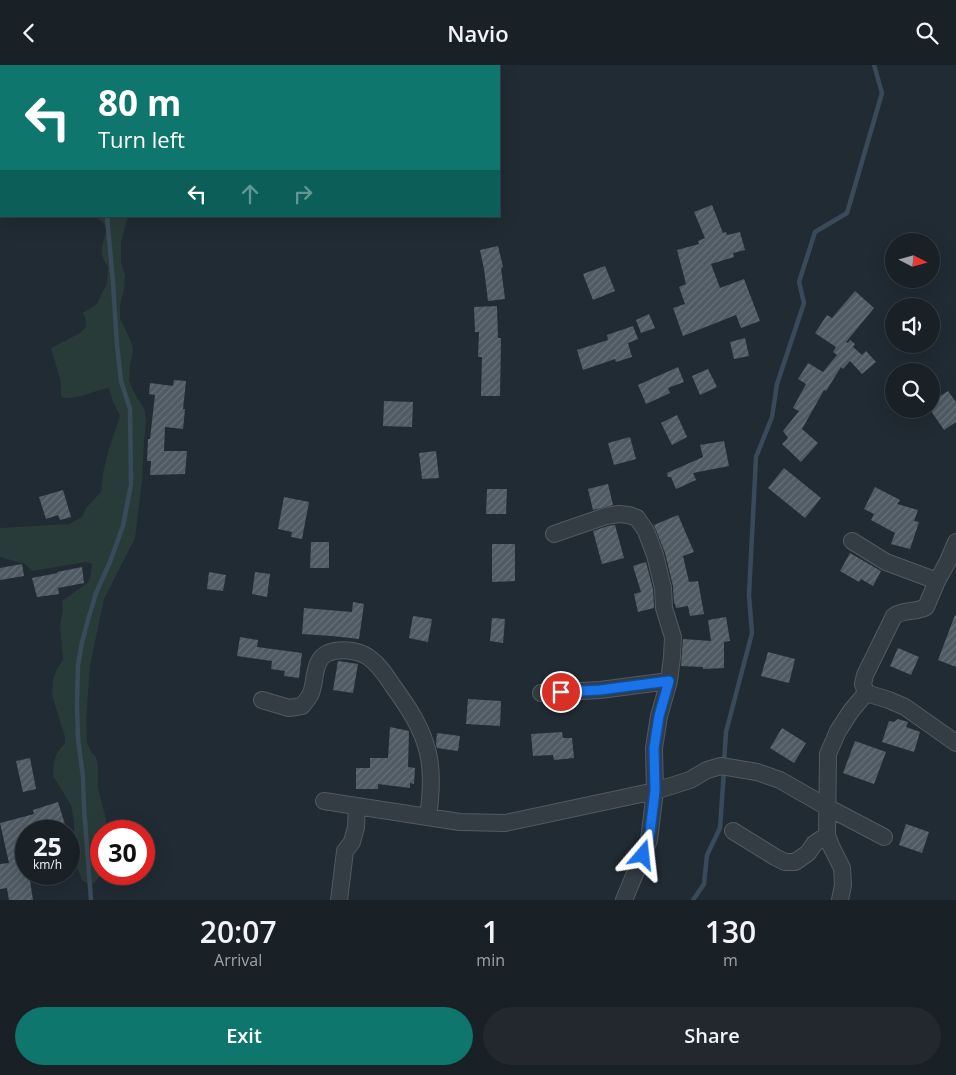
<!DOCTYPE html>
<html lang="en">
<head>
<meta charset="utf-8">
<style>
	:root { --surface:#192026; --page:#22282e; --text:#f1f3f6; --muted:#9fa3a7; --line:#373e43; --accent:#0f766e }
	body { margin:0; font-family:"Open Sans",sans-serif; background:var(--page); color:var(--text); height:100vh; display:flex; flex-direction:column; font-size:19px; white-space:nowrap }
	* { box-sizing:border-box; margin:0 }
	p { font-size:16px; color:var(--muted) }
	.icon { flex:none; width:28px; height:28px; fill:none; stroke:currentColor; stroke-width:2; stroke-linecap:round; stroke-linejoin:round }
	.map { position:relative; height:835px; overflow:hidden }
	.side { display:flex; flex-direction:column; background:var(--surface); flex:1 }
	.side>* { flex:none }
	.hud { position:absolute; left:0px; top:0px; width:500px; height:152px; box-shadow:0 5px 20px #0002,0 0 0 1px var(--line); background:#0f766e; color:#fff; overflow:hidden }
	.needle { width:32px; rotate:96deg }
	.buttons { position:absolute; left:885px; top:168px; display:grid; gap:10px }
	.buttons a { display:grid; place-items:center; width:55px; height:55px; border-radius:50%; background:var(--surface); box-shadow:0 5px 20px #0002,0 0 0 1px var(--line); font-size:25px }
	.speed { position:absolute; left:15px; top:755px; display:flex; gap:10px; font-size:25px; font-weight:700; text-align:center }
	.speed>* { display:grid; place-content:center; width:65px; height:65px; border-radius:50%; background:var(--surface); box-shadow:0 5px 20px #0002,0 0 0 1px var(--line); line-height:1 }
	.speed small { font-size:12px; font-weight:400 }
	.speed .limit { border:8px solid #d22; background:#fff; color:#111 }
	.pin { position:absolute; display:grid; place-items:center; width:42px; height:42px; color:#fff; margin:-21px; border:2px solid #fff; border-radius:50%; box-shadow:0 1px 5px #0007 }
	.me { position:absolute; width:55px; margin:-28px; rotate:17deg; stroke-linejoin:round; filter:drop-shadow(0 0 4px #0008) }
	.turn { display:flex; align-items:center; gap:18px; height:105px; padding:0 15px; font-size:22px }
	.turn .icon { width:65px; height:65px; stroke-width:2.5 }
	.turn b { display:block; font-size:35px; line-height:42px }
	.lanes { display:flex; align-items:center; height:48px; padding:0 15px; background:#0003; justify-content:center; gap:25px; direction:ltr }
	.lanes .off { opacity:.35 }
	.eta { display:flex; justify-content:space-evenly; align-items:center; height:85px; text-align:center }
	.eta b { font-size:30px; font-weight:600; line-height:35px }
	.primary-button { display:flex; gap:10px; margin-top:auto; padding:10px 15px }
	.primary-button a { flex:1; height:58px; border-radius:30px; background:var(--accent); color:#fff; font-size:20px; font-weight:600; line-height:58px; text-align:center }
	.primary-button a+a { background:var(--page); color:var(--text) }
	header { display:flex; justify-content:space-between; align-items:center; height:65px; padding:0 15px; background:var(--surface); font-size:22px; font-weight:600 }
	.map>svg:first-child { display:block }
</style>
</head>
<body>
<header><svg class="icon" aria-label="back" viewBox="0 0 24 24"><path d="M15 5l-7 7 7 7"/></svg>Navio<svg class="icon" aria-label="search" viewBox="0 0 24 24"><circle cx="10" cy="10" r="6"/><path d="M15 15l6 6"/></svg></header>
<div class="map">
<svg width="956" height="835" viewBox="0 0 956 835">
	<defs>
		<pattern id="building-hatch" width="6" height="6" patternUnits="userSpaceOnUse" patternTransform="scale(1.25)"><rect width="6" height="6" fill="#4f5a63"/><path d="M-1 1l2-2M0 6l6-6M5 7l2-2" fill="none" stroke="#667078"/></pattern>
	</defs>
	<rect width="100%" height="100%" fill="#212b33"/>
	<path fill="#293b39" d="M 93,151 L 128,151 L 121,177 L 121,198 L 125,210 L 124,225 L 120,240 L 120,253 L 132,279 L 133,287 L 130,300 L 129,315 L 133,325 L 145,346 L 146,357 L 144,377 L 142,416 L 135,473 L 104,534 L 90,600 L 86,657 L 87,677 L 91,687 L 96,692 L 98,701 L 98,723 L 106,754 L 106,766 L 101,766 L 101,791 L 98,803 L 99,812 L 94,818 L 90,820 L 82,815 L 74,794 L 69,789 L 69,774 L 74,766 L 74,756 L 71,740 L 53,711 L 54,697 L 57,688 L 65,678 L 65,672 L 52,630 L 53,615 L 57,604 L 63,595 L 60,560 L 63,545 L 62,536 L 86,519 L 90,514 L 92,499 L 86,497 L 32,506 L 25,499 L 0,492 L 0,463 L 69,459 L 82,452 L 86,443 L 101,427 L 103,408 L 109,384 L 120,351 L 113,336 L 109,323 C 94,325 80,334 64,333 L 61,331 L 61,317 L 51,283 L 80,268 L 86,262 L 85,252 L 83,248 L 97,239 L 107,218 L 108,201 C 92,184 113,169 103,158 C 101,155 96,153 93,151 Z"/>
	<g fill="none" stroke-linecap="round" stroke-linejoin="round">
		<path stroke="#394b5a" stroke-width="4.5" d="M 724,698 L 726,667 L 752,568 L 749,530 L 756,392 L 772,352 L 777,319 L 804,238 L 799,217 L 815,167 L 847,148 L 882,28 L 874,0
			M 91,835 L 84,743 L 83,712 L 78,674 L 77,639 L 78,600 L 82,577 L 88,555 L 96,528 L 110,497 L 123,461 L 131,419 L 130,344 L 121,316 L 117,280 L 113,218 L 107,151
			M 693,835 L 704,819 L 707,790 L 720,763 L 724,705"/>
	</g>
	<path fill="url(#building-hatch)" d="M 712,140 L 723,168 L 726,167 L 727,170 L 740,167 L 745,185 L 733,188 L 734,192 L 711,199 L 720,223 L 744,214 L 760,256 L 741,263 L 736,250 L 683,271 L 673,243 L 685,239 L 679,222 L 686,219 L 677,185 L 699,179 L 698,176 L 705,173 L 694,147 Z
		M 498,181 L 503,202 L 501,203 L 505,234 L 488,236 L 484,204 L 480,185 Z
		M 605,201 L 615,226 L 593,235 L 583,209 Z
		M 855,226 L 874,243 L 846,277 L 848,278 L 850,275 L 855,279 L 853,282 L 862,290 L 866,286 L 876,297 L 862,309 L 850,296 L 843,304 L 841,302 L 826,326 L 824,325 L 802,364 L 818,378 L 801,397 L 782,379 L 788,373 L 783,366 L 799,346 L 793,343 L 806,319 L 798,314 L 808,298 L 823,307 L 837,290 L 833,287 L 836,282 L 815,268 L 827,250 L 832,253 Z
		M 497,241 L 498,273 L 501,273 L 500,331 L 481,331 L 482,292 L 478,292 L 479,267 L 475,267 L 474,242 Z
		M 649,249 L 655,263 L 641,268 L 636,255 Z
		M 633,261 L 638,274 L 628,278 L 632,292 L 616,297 L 615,294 L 583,305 L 577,285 L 608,275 L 607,270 Z
		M 745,273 L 749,291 L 734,294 L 730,277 Z
		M 678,302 L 684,317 L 668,323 L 670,328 L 646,339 L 638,320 Z
		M 708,304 L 717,322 L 700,330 L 692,311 Z
		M 174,315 L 186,316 L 183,344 L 185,344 L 183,364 L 165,362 L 164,386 L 187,386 L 185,409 L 150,410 L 151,396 L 147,396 L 148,374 L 150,374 L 155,330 L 149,329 L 150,318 L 173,321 Z
		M 948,326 L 956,337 L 956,357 L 944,365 L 931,346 L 931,337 Z
		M 384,336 L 413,337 L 412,362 L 383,361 Z
		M 677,350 L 687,372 L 672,380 L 661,358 Z
		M 630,372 L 636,394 L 614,400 L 608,378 Z
		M 724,376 L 729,401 L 693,408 L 696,415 L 676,424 L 671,412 L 668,412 L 667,408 L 703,392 L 700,380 Z
		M 436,386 L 439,413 L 422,414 L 419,388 Z
		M 784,403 L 821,433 L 805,453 L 768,423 Z
		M 608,419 L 613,440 L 593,445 L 588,424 Z
		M 875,422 L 900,435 L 897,439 L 918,445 L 914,456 L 919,457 L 910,484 L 891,479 L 895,468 L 871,455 L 874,449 L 864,444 Z
		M 487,424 L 507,424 L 506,449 L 486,449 Z
		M 63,425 L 71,452 L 60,455 L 58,450 L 46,454 L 39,432 Z
		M 284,432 L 309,437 L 302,474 L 291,472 L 292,467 L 278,464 Z
		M 678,450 L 694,487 L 683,491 L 689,517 L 698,516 L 704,549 L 690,551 L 688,541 L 676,543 L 675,538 L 674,539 L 673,521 L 665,488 L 654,460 Z
		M 615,460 L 624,493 L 602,499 L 593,466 L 608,461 Z
		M 311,477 L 329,477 L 329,503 L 310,503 Z
		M 492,479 L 515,479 L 515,516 L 492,517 Z
		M 850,488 L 881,506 L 873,521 L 861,514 L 859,517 L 840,506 Z
		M 646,497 L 653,524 L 654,543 L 638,547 L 634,529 L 641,527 L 633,501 Z
		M 22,499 L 24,511 L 0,515 L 0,503 Z
		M 82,502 L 84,518 L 58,523 L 59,529 L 37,532 L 32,513 L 58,508 L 57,507 Z
		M 209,507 L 226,510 L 223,526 L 207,524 Z
		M 255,507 L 270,509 L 267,532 L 252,529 Z
		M 353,537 L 364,539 L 359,574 L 332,571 L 302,569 L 304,543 L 352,547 Z
		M 955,550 L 956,551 L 956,602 L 938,595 Z
		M 413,551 L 432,554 L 428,577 L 409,573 Z
		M 726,552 L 730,576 L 724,577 L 724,603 L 703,604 L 703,602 L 681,601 L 683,574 L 711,576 L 708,555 Z
		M 492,553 L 505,554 L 503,578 L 490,576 Z
		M 240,572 L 258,575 L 257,582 L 302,588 L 299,613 L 284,611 L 285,606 L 271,604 L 272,596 L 237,591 Z
		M 898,583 L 919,592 L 911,610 L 890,601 Z
		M 768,587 L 795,594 L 789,618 L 761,611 Z
		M 338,596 L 358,599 L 353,628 L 333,625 Z
		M 468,634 L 501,636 L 500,661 L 466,659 Z
		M 898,654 L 908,657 L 906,662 L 920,667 L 914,687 L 882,677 L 889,656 L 894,657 Z
		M 390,662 L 409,666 L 408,702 L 415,703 L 414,719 L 410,718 L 410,723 L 378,719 L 378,724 L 356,724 L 356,703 L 370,703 L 370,693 L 388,693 Z
		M 782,663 L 806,678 L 794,698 L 770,683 Z
		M 562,667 L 563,673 L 572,673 L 574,693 L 554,695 L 553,690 L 533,691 L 531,669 Z
		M 437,668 L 460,671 L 458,686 L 437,683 L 436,679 Z
		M 855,676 L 886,687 L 874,719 L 843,708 Z
		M 30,693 L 36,724 L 23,727 L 16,696 Z
		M 58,737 L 67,766 L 26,766 L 26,775 L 21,777 L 25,809 L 29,809 L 33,835 L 9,835 L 7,823 L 0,824 L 0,799 L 9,798 L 0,758 L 34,749 L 33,745 Z
		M 906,759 L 929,767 L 922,788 L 899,780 Z"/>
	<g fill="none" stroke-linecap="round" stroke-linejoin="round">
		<g stroke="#525a61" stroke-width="18">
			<path id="minor" d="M 554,469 L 606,451 L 619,449 L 629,450 L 637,453 L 646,466 L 655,490 L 663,523 L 664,543 L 673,572 L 672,592 L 669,616 L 659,651 L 654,683 L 655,726 L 649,775 L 624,835
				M 852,476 L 886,497 L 937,516
				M 541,628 L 600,625 L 669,616
				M 866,628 L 889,635 L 905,642 L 956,678
				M 262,635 L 289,643 L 302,641 C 305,637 309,633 311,628 C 316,616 313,594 328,588 C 339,583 358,585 368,592 C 379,599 386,611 393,621 C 408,642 422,662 428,688 C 433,709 431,731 428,752
				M 324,736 L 460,757 L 505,758 L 655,726 L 690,715 L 707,705 L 721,701 L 757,707 L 780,715 L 827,742 L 884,772
				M 733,766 L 775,792 L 785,797 L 795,797 L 808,788 L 814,779 L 827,770
				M 339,835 L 345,786 L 352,777 L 356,762 L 357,741
				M 840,835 L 843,820 L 842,803 L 831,781 L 827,770 L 828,689 L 838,666 L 851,646 L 866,628 L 863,619 L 865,610 L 894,551 C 904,544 915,548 926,542 L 937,516 L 948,496 L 956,477"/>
		</g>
		<use href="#minor" stroke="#343c44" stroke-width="16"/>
	</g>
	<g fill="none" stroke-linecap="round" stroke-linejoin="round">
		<g stroke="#114b97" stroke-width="12">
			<path id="route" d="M 561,627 L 600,625 L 669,616 L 659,651 L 654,683 L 655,726 L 649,775 L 643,790"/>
		</g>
		<use href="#route" stroke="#1a73e8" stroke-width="9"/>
	</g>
</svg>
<div class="buttons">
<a><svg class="needle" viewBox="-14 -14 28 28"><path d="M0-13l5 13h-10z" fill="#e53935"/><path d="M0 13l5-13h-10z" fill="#9fa3a7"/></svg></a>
<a><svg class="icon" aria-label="sound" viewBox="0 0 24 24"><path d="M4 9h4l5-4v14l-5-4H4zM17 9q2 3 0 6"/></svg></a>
<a><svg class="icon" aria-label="search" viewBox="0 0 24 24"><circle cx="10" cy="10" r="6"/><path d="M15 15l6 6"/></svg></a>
</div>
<div class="speed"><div>25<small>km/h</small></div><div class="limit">30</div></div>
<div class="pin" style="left:561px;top:627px;background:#d93025"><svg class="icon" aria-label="arrive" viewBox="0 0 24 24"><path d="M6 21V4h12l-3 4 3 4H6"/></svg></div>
<svg class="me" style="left:643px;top:790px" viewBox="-20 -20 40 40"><path d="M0-17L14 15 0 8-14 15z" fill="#1a73e8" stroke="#fff" stroke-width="4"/></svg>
<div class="hud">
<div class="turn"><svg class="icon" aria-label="left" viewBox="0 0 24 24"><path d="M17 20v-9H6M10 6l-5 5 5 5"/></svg><div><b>80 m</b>Turn left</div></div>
<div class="lanes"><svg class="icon" aria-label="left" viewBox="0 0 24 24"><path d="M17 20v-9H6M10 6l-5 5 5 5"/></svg><svg class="icon off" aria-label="ahead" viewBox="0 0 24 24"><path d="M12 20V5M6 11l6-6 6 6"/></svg><svg class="icon off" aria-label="right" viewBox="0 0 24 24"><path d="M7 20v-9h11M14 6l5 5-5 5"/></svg></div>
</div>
</div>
<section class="side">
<div class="eta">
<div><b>20:07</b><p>Arrival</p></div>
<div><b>1</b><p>min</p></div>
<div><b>130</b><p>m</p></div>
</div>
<div class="primary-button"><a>Exit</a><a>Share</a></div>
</section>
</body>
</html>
